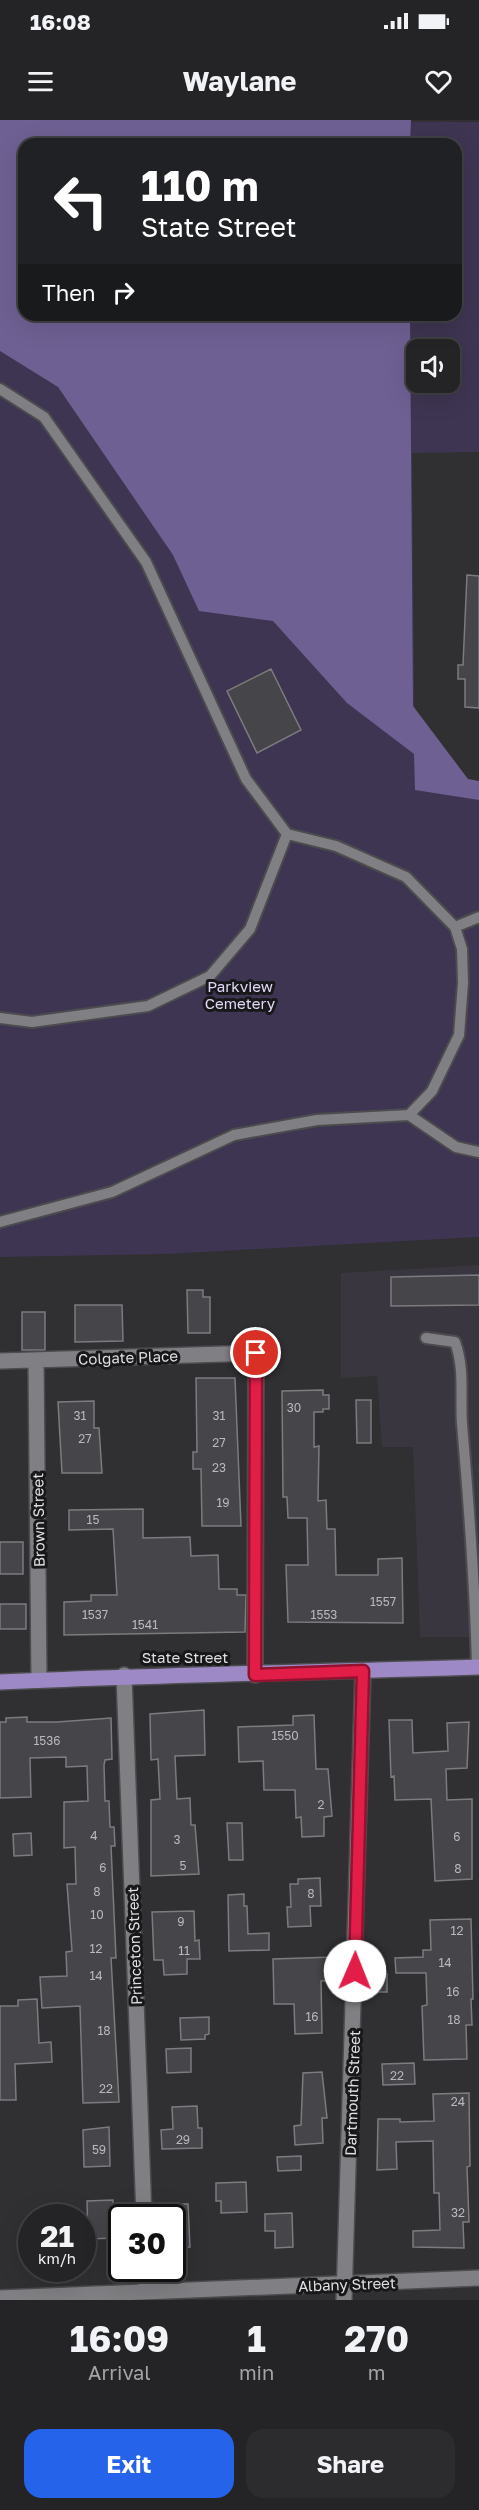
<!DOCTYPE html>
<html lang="en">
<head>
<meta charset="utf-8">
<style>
	:root { --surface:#242326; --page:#2c2b2e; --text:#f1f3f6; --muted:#a3a4a7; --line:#414043; --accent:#2563eb }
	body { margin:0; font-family:"Golos Text",sans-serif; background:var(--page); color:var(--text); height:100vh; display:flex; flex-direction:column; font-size:22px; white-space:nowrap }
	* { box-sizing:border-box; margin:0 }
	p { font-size:20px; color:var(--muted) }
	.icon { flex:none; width:33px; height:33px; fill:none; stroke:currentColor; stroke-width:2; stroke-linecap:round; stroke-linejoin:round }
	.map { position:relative; height:2180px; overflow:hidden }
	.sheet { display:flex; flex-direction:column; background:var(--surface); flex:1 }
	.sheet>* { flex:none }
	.hud { position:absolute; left:18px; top:18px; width:444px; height:183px; border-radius:18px; box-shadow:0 6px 24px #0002,0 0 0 2px var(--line); background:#202124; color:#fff; overflow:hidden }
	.fabs { position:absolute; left:406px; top:219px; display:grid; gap:12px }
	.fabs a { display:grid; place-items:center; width:54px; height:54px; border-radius:12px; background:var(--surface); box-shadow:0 6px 24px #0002,0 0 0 2px var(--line); font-size:30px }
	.speed { position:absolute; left:18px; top:2084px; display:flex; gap:12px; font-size:30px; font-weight:700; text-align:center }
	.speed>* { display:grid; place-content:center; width:78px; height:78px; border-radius:50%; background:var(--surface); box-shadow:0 6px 24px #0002,0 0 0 2px var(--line); line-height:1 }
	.speed small { font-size:15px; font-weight:400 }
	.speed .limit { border:3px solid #111; border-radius:9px; background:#fff; color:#111 }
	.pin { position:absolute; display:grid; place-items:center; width:51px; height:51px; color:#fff; margin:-26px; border:3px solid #fff; border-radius:50%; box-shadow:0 2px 6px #0007 }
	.me { position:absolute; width:66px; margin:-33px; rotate:1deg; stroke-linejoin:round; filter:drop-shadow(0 0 4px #0008) }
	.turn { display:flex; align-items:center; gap:21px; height:126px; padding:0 24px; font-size:27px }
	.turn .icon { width:78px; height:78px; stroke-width:2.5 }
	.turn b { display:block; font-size:42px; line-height:51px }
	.then { display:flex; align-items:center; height:57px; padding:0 24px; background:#0003; gap:12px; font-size:22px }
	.eta { display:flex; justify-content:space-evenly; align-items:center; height:102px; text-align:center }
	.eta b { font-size:36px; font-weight:700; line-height:42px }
	.button { display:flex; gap:12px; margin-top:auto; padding:12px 24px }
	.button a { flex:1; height:69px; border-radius:18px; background:var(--accent); color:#fff; font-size:24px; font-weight:700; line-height:69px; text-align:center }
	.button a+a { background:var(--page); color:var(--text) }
	.status { display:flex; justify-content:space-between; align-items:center; height:42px; padding:0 30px; background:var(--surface); direction:ltr }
	.status svg { height:16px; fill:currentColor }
	header { display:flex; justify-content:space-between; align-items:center; height:78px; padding:0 24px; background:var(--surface); font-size:27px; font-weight:700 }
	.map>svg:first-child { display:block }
</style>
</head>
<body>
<div class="status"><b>16:08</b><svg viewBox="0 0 49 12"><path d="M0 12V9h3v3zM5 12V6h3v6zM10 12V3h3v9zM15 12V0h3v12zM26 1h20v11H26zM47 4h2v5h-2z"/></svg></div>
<header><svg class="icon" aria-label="menu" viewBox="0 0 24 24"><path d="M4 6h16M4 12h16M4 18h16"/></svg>Waylane<svg class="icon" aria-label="heart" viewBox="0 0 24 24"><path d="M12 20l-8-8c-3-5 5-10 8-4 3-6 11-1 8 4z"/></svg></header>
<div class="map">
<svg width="479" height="2180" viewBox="0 0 479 2180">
	<rect width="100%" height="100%" fill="#302f32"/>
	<path fill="#39363f" d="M 479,1145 L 479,1517 L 420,1517 L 413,1327 L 382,1327 L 377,1256 L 341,1258 L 341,1153 Z"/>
	<path fill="#3e3552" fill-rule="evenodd" d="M 0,0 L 479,2 L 479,332 L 412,333 L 415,670 L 479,670 L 479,1117 L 166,1134 L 0,1137 ZM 24,24 L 456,24 L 456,195 L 24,195 ZM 417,230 L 450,230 L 450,262 L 417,262 Z"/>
	<path fill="#6f6093" d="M 0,0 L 411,0 L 410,24 L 24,24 L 24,195 L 410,195 L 413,586 L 468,659 L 479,661 L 479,680 L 415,670 L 414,634 L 347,583 L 273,501 L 199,491 L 173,435 L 58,267 L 0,231 Z"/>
	<path fill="#464549" stroke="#7c7b7f" stroke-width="1.5" d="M 467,455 L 479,456 L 479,588 L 465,587 L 465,559 L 458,559 L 458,545 L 463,545 Z
		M 271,549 L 301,610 L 257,633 L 227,571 Z
		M 479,1155 L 479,1185 L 391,1186 L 391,1157 Z
		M 187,1170 L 203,1170 L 203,1177 L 210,1177 L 210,1213 L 188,1213 Z
		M 75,1185 L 122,1185 L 123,1221 L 75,1222 Z
		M 22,1192 L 45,1192 L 45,1230 L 22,1230 Z
		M 196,1258 L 235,1258 L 241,1406 L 202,1406 L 201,1349 L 193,1349 L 193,1332 L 197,1332 Z
		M 323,1270 L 323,1275 L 329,1275 L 329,1289 L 323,1289 L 323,1292 L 314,1292 L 314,1327 L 319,1326 L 318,1381 L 326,1380 L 327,1409 L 335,1409 L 336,1455 L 378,1455 L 378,1439 L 402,1438 L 403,1503 L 288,1502 L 286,1445 L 308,1445 L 307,1398 L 288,1398 L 287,1377 L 283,1377 L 282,1271 Z
		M 356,1280 L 371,1280 L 371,1323 L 357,1323 Z
		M 94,1281 L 94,1308 L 99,1308 L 102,1353 L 62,1353 L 58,1282 Z
		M 143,1389 L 143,1418 L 190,1417 L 191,1436 L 218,1435 L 219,1469 L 237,1469 L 237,1475 L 246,1475 L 245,1512 L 64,1515 L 64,1482 L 91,1481 L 91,1475 L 117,1475 L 113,1409 L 69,1410 L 69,1390 Z
		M 0,1422 L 23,1422 L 23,1454 L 0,1454 Z
		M 0,1484 L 26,1484 L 26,1509 L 0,1509 Z
		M 204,1590 L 205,1635 L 175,1636 L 177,1679 L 190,1678 L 191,1705 L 195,1705 L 199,1754 L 151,1756 L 151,1680 L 160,1679 L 158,1639 L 151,1640 L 150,1594 Z
		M 314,1595 L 316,1649 L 328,1649 L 332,1696 L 324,1697 L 324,1716 L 302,1717 L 301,1697 L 296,1698 L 295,1670 L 264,1670 L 263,1641 L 239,1642 L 238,1607 L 293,1605 L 293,1596 Z
		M 27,1597 L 27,1602 L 57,1602 L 111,1598 L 112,1639 L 105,1640 L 104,1645 L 105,1681 L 109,1681 L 110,1707 L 114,1707 L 115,1726 L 111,1726 L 116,1838 L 111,1838 L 119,1982 L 83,1983 L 80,1886 L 42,1888 L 40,1857 L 67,1856 L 66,1832 L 72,1831 L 67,1764 L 76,1764 L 75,1727 L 64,1728 L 64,1682 L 88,1681 L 87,1646 L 66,1647 L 66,1637 L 30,1638 L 31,1677 L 0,1678 L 0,1602 L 6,1602 L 6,1598 Z
		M 389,1600 L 412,1600 L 413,1633 L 448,1631 L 447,1603 L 469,1602 L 467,1648 L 446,1649 L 447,1680 L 472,1679 L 472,1759 L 435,1761 L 431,1679 L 395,1680 L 394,1656 L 391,1657 Z
		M 227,1703 L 242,1703 L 243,1740 L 229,1740 Z
		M 31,1713 L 32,1735 L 14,1736 L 13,1714 Z
		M 320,1758 L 321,1786 L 310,1786 L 311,1806 L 288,1807 L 287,1787 L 291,1787 L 290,1764 L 298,1764 L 298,1759 Z
		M 244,1774 L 244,1786 L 247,1786 L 248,1814 L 269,1813 L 269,1830 L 229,1831 L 228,1775 Z
		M 194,1791 L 195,1821 L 199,1820 L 200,1839 L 187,1839 L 187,1854 L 164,1855 L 163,1840 L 154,1840 L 152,1792 Z
		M 471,1799 L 473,1879 L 471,1879 L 472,1905 L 466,1905 L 467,1939 L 424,1940 L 422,1886 L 427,1885 L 426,1853 L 396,1853 L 395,1838 L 423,1837 L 423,1830 L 431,1830 L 430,1800 Z
		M 334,1837 L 335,1860 L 321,1861 L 322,1913 L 295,1914 L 294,1884 L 274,1884 L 273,1839 Z
		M 370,1854 L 387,1854 L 387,1872 L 371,1872 Z
		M 37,1879 L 39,1923 L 51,1922 L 52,1942 L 15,1944 L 16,1980 L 0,1980 L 0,1886 L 18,1886 L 18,1880 Z
		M 209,1897 L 209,1914 L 205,1915 L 205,1919 L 181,1920 L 180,1898 Z
		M 191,1928 L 191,1952 L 167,1953 L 166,1929 Z
		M 414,1943 L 415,1964 L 383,1965 L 382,1944 Z
		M 322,1952 L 327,1998 L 322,1998 L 323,2023 L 295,2025 L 294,2006 L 301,2005 L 303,1953 Z
		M 469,1973 L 470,2046 L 467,2047 L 469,2102 L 463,2102 L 464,2128 L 413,2127 L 413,2111 L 440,2110 L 439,2073 L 434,2073 L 433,2021 L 396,2022 L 397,2049 L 377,2050 L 378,1999 L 400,1999 L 400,2002 L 434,2001 L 433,1974 Z
		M 197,1986 L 198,2008 L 202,2008 L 202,2028 L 162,2029 L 161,2010 L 173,2009 L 172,1987 Z
		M 109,2007 L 110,2046 L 84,2047 L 83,2010 Z
		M 301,2036 L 301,2050 L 278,2051 L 277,2037 Z
		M 246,2062 L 247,2092 L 221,2093 L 221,2081 L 216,2081 L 216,2063 Z
		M 113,2080 L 114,2118 L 88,2119 L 87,2081 Z
		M 172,2084 L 188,2084 L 190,2127 L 172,2128 Z
		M 292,2093 L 293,2127 L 275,2128 L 275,2111 L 265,2111 L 265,2094 Z"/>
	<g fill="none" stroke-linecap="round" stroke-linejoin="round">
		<g stroke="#4c4b4e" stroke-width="14">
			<path id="service" d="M 0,269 L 44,297 L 146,442 L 246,659 L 287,714 L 250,809 L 210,856 L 148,886 L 32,902 L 0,898
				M 455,807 L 479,797
				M 409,995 L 456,1027 L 479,1032
				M 0,1102 L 112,1072 L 234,1015 L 317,1000 L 409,995 L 432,971 L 459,915 L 463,863 L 462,829 L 455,807 L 406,757 L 336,726 L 287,714
				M 426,1218 L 455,1222 C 465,1249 460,1276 462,1304 C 469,1385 475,1466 477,1547"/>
		</g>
		<g stroke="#4c4b4e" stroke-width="18">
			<path id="minor" d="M 0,1241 L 256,1233 L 255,1555
				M 36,1241 L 39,1560
				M 124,1555 L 144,2097
				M 146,2148 L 146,2171
				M 344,2180 L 363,1551"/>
		</g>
		<g stroke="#4c4b4e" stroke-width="18">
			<path id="tertiary" d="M 0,2178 L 479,2158"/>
		</g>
		<g stroke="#4c4b4e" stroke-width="18">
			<path id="primary" d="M 0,1562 C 160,1555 319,1552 479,1547"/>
		</g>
		<use href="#service" stroke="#807f83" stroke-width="10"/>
		<use href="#minor" stroke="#807f83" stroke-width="15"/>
		<use href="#tertiary" stroke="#807f83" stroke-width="15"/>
		<use href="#primary" stroke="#9c89c6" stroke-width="15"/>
	</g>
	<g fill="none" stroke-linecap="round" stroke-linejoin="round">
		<g stroke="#92132f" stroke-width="15">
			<path id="route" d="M 256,1233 L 255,1555 L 363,1551 L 355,1851"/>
		</g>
		<use href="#route" stroke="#e11d48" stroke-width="10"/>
	</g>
	<g text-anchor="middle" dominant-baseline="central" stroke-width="6" stroke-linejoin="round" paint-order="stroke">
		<g font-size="12" fill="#b9b8bb">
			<text x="294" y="1287">30</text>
			<text x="80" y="1295">31</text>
			<text x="219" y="1295">31</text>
			<text x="85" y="1318">27</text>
			<text x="219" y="1322">27</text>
			<text x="219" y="1347">23</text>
			<text x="223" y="1382">19</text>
			<text x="93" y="1399">15</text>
			<text x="383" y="1481">1557</text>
			<text x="95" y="1494">1537</text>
			<text x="324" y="1494">1553</text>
			<text x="145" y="1504">1541</text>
			<text x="285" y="1615">1550</text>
			<text x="47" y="1620">1536</text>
			<text x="321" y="1684">2</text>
			<text x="94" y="1715">4</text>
			<text x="457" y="1716">6</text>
			<text x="177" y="1719">3</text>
			<text x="183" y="1745">5</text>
			<text x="103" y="1747">6</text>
			<text x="458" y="1748">8</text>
			<text x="97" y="1771">8</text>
			<text x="311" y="1773">8</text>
			<text x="97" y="1794">10</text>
			<text x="181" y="1801">9</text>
			<text x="457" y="1810">12</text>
			<text x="96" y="1828">12</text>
			<text x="184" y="1830">11</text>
			<text x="445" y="1842">14</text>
			<text x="96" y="1855">14</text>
			<text x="453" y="1871">16</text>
			<text x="312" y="1896">16</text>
			<text x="454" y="1899">18</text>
			<text x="104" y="1910">18</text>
			<text x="397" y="1955">22</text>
			<text x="106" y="1968">22</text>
			<text x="458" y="1981">24</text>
			<text x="183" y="2019">29</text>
			<text x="99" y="2029">59</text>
			<text x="458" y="2092">32</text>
		</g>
		<g font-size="15" fill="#e0d8f8" stroke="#181719">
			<text x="240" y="866">Parkview<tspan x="240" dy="17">Cemetery</tspan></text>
		</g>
		<g font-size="15" fill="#dfdfe1" stroke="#181719">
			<text transform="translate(128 1237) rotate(-2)">Colgate Place</text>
			<text transform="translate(38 1400) rotate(-91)">Brown Street</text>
			<text x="185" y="1537">State Street</text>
			<text transform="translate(134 1826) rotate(-92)">Princeton Street</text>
			<text transform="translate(352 1973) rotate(-88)">Dartmouth Street</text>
			<text transform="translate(347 2164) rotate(-2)">Albany Street</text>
		</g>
	</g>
</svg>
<div class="fabs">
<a><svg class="icon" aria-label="sound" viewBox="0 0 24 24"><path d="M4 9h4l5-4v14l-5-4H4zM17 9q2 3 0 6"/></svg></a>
</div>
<div class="speed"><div>21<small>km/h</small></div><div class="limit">30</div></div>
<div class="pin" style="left:256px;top:1233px;background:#d93025"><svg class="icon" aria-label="arrive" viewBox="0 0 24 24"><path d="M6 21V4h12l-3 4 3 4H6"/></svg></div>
<svg class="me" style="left:355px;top:1851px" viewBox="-20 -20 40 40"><circle r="19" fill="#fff"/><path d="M0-13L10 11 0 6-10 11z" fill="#e11d48"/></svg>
<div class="hud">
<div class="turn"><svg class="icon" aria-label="left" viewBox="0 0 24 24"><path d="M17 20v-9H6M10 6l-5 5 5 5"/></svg><div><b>110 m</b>State Street</div></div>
<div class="then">Then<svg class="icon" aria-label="right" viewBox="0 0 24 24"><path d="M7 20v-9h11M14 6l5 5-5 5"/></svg></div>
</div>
</div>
<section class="sheet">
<div class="eta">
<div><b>16:09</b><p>Arrival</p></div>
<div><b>1</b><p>min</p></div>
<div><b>270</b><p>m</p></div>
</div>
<div class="button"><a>Exit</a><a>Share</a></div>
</section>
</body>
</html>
